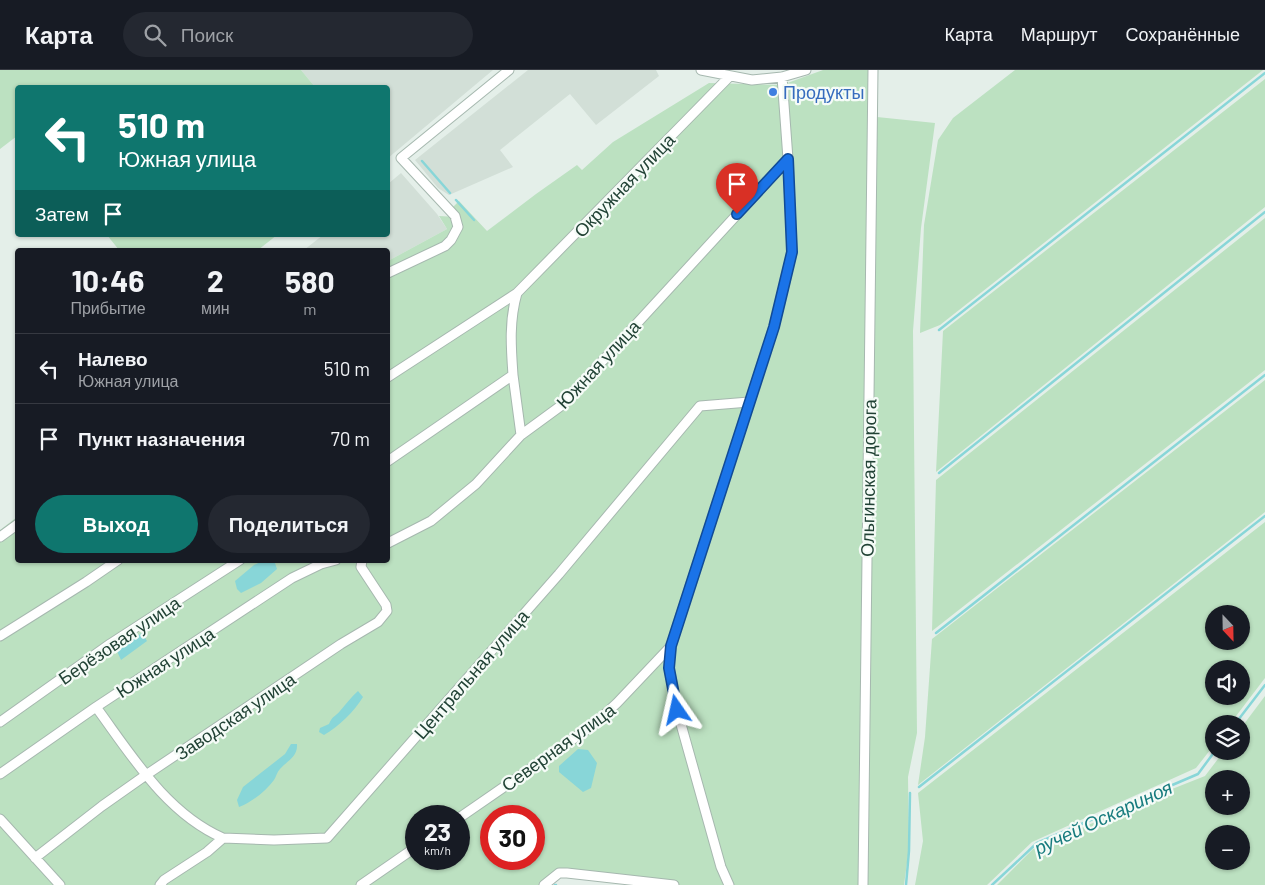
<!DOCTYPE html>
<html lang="ru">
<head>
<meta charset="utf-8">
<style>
	:root { --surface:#171b24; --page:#242831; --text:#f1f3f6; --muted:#9ea1a6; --line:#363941; --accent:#0f766e }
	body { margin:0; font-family:Barlow,sans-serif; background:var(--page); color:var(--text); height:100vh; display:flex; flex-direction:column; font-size:19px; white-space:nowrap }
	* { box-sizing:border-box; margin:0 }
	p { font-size:16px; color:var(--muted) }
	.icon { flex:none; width:28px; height:28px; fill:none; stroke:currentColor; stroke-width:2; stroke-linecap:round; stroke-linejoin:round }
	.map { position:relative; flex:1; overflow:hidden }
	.details { position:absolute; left:15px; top:178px; width:375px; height:315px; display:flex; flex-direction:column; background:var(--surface); border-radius:5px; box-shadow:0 1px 4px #0004 }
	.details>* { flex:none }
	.banner { position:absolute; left:15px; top:15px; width:375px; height:152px; border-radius:5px; box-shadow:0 1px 4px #0004; background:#0f766e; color:#fff; overflow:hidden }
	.needle { width:32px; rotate:158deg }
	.controls { position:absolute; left:1205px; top:535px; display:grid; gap:10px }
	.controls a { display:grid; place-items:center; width:45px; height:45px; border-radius:50%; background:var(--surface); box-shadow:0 1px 4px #0004; font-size:25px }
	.speed { position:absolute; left:405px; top:735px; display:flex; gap:10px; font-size:25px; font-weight:700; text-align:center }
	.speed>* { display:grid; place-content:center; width:65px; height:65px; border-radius:50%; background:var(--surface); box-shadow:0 1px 4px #0004; line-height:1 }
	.speed small { font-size:12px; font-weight:400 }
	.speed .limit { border:8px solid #d22; background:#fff; color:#111 }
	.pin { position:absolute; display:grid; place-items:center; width:42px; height:42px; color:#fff; margin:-51px -21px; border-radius:50% 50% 50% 0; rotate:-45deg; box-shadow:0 0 5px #0007 }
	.pin .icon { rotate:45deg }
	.me { position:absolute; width:55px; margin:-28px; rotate:349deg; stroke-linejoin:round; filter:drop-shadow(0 0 4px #0008) }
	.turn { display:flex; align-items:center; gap:18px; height:105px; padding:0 20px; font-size:22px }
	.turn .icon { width:65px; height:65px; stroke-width:2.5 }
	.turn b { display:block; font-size:35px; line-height:42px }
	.then { display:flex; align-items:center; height:48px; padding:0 20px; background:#0003; gap:10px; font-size:19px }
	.eta { display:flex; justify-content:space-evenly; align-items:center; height:85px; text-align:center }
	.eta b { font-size:30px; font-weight:700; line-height:35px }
	.action { display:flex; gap:10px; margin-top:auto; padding:10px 20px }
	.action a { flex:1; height:58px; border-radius:30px; background:var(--accent); color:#fff; font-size:20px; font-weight:700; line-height:58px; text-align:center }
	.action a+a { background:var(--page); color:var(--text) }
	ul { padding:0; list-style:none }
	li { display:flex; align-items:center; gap:15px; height:70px; padding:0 20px; border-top:1px solid var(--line) }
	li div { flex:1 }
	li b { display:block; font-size:19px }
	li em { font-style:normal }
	header { display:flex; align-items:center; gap:30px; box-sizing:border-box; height:70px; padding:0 25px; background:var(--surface); border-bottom:1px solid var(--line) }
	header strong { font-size:24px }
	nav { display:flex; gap:28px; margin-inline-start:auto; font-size:18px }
	.search { width:350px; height:45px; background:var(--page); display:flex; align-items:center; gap:12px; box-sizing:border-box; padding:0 18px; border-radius:28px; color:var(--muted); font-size:19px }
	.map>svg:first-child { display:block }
</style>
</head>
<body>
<header>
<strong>Карта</strong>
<div class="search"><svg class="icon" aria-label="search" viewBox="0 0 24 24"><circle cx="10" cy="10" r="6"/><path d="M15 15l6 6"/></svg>Поиск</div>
<nav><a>Карта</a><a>Маршрут</a><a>Сохранённые</a></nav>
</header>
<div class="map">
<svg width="1265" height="815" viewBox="0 0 1265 815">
	<rect width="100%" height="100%" fill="#e4efe9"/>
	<path fill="#d2dfd7" d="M 301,0 L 493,0 L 388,88 L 388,18 L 315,17 Z
		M 528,0 L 656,0 L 659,6 L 596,55 L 570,24 L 500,80 L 513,97 L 449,125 L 438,118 L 415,90 Z
		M 401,103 L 437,144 L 447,159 L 388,191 L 388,180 L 304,180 L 323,165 L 388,165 L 388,114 Z"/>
	<path fill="#bce1c1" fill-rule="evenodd" d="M 0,0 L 301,0 L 315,17 L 18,18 L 17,66 L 0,79 Z
		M 823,0 L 876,0 L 877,47 L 935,53 L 921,158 L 913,261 L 917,663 L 908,707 L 909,778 L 904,815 L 634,815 L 560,806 L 548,815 L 0,815 L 0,460 L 17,447 L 18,490 L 388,490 L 388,191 L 447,159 L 439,146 L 457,147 L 453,137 L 459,131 L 487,161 L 536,124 L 577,95 L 582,100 L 613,72 L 709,13 L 782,15 ZM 416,746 L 459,746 L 459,789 L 416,789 ZM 491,746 L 534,746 L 534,789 L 491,789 Z
		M 1015,0 L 1263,0 L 940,255 L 920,263 L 924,155 L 938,70 L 953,48 Z
		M 1265,9 L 1265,137 L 936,402 L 943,261 Z
		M 1265,148 L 1265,300 L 932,561 L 936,410 Z
		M 107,165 L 277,165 L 258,180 L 119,180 Z
		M 1265,310 L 1265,442 L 918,715 L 925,667 L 932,569 Z
		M 1265,452 L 1265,608 L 1230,654 L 1214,654 L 1214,675 L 1196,698 L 1032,772 L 987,815 L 915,815 L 923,771 L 918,723 ZM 1214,544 L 1241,544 L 1241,571 L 1214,571 ZM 1214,599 L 1241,599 L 1241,626 L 1214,626 Z
		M 1265,626 L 1265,815 L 997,815 L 1033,779 L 1162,723 L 1205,706 L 1224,681 L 1241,681 L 1241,658 ZM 1214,709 L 1241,709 L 1241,736 L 1214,736 ZM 1214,764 L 1241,764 L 1241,791 L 1214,791 Z"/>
	<path fill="#88d6d8" d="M 265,490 L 274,490 L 277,499 L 261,513 L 241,523 L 237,519 L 235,511 L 254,495 Z
		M 142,563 L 147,571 L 121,590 L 116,579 Z
		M 358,621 L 363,627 C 354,642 339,656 324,665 L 319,662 L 320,658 L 329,654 C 333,645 335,647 340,641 C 346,634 351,627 358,621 Z
		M 291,674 L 297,674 C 298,687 287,691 280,699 C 277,702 276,707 274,710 C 266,721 252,732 239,737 L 237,730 L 243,717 L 285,684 Z
		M 578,679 L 588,680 L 597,693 L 591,718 L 583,722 L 559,702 L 559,696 Z"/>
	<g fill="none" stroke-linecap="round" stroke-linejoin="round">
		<path stroke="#88d6d8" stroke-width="2.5" d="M 422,91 L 450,123
			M 456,130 L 474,150
			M 939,260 L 1265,3
			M 939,403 L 1265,142
			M 936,563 L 1265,305
			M 1235,654 L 1265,615
			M 919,717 L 1265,446
			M 555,815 L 556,815
			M 906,815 L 909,781 L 910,723
			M 992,815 L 1037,773 L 1198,704 L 1215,681"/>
		<g stroke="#a6b8af" stroke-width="11">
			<path id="street" d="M 701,0 L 752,10 L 782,7 L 806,0
				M 388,203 L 445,176 L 451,170 L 458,157 L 455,146 L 401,88 L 509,0
				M 513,305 L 521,365
				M 388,307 L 517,223 L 730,6
				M 388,391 L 513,305 C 511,277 509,251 517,223
				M 0,467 L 18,454
				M 388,473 L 431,451 L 476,414 L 521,365 L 562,335 L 788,89
				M 0,566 L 86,512 L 118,490
				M 96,637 C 132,686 166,743 223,768
				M 0,652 L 110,574 L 240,490
				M 0,704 L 96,637 L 292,508 L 321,494 L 336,490
				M 459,748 L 592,656 L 617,633 L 671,576
				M 0,749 L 60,815
				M 35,788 L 102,736 L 146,705 L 341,574 L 378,552 L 387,541 L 386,535 L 361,497 L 362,490
				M 160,815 L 164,810 L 207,782 L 223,768 L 274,770 L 327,768 L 559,504 L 700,336 L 749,332
				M 361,815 L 416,777
				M 544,815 L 559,803 L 567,803 L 674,815
				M 729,815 L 721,797 L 677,640 L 669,598 L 671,576 L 774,257 L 792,182 L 788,89 L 782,7
				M 863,815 L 873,0"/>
		</g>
		<use href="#street" stroke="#fff" stroke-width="9"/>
	</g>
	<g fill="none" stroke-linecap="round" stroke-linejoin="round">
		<g stroke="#114b97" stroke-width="12">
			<path id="route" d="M 677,640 L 669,598 L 671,576 L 774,257 L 792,182 L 788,89 L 737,144"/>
		</g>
		<use href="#route" stroke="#1a73e8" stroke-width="9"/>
	</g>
	<circle fill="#3f7fe0" stroke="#f5fbf7" stroke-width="2" cx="773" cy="22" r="5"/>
	<g text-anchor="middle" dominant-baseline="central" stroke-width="4.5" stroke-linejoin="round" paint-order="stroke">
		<g font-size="18" fill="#366cbe" stroke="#f5fbf7" text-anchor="start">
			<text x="783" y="22">Продукты</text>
		</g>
		<g font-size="18" fill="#214235" stroke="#f5fbf7">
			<text transform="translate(624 115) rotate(-46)">Окружная улица</text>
			<text transform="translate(598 294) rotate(-47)">Южная улица</text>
			<text transform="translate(868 408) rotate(-89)">Ольгинская дорога</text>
			<text transform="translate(119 570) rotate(-34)">Берёзовая улица</text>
			<text transform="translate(165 592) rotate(-33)">Южная улица</text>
			<text transform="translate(471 604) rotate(-49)">Центральная улица</text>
			<text transform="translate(235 646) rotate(-34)">Заводская улица</text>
			<text transform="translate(558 677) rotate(-36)">Северная улица</text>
		</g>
		<g font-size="19" font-style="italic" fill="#167b7e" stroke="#f5fbf7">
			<text transform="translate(1103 747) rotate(-25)">ручей Оскариноя</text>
		</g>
	</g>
</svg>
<div class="controls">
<a><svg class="needle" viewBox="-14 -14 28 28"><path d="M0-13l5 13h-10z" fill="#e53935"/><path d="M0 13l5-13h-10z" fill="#9ea1a6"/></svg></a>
<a><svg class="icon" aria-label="sound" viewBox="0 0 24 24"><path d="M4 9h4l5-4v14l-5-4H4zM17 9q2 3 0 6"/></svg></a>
<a><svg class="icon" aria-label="layers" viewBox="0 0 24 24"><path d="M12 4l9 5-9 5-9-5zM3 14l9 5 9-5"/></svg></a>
<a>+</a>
<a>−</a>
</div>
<div class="speed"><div>23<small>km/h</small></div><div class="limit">30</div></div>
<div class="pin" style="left:737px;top:144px;background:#d93025"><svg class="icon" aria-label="arrive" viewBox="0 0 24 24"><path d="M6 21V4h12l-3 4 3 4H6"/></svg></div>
<svg class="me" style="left:677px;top:640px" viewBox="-20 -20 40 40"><path d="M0-17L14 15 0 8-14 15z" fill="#1a73e8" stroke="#fff" stroke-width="4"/></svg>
<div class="banner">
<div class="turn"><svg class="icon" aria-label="left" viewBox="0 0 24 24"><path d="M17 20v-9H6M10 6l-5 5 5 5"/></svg><div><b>510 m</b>Южная улица</div></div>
<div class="then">Затем<svg class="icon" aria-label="arrive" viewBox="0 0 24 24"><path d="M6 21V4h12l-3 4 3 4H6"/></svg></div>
</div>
<section class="details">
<div class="eta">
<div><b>10:46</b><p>Прибытие</p></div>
<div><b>2</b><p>мин</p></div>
<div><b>580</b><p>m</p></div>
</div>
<ul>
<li><svg class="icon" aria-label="left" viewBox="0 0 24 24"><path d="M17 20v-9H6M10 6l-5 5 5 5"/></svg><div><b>Налево</b><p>Южная улица</p></div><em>510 m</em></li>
<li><svg class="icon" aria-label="arrive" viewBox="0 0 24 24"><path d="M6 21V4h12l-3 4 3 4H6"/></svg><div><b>Пункт назначения</b></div><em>70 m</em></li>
</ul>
<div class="action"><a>Выход</a><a>Поделиться</a></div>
</section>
</div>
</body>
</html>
